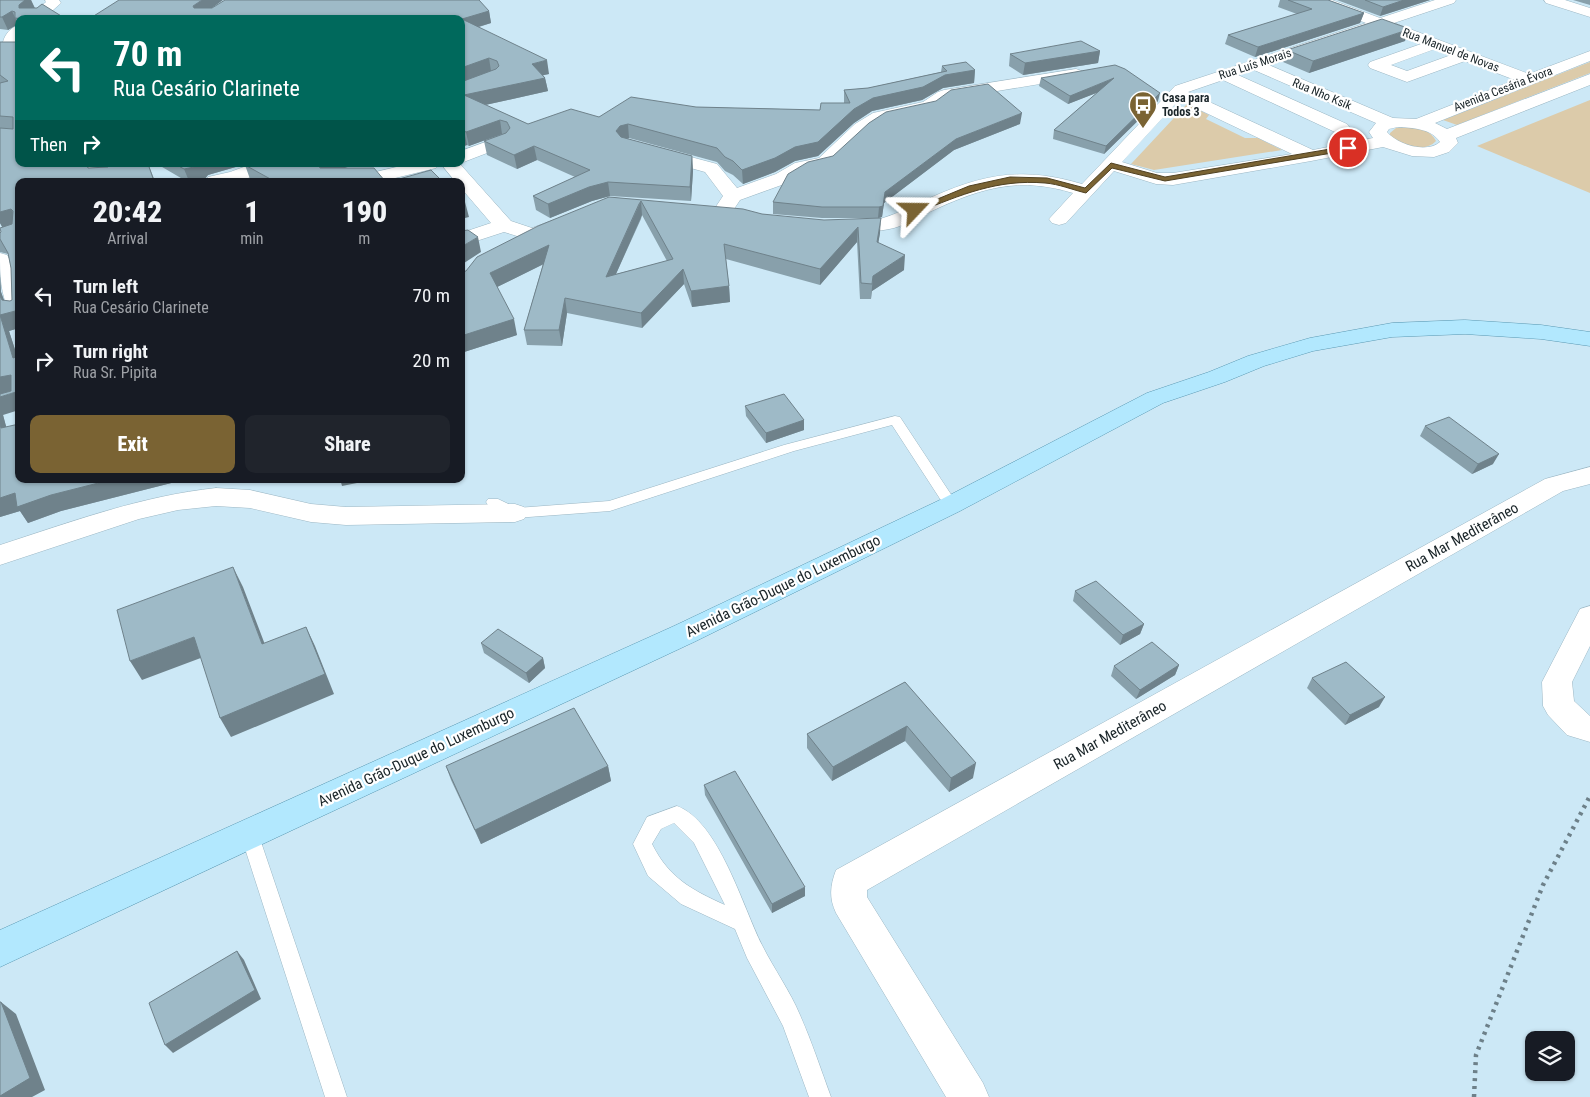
<!DOCTYPE html>
<html lang="en">
<head>
<meta charset="utf-8">
<style>
	:root { --surface:#171b24; --page:#20242c; --text:#f1f3f6; --muted:#9ea1a6; --accent:#7a6333 }
	body { margin:0; font-family:"Roboto Condensed",sans-serif; background:var(--page); color:var(--text); height:100vh; display:flex; flex-direction:column; font-size:19px; white-space:nowrap }
	* { box-sizing:border-box; margin:0 }
	p { font-size:16px; color:var(--muted) }
	.icon { flex:none; width:28px; height:28px; fill:none; stroke:currentColor; stroke-width:2; stroke-linecap:round; stroke-linejoin:round }
	.map { position:relative; flex:1; overflow:hidden }
	.details { position:absolute; left:15px; top:178px; width:450px; height:305px; display:flex; flex-direction:column; background:var(--surface); border-radius:10px; box-shadow:0 1px 4px #0004 }
	.details>* { flex:none }
	.banner { position:absolute; left:15px; top:15px; width:450px; height:152px; border-radius:10px; box-shadow:0 1px 4px #0004; background:#00695c; color:#fff; overflow:hidden }
	.tools { position:absolute; left:1525px; top:1031px; display:grid; gap:10px }
	.tools a { display:grid; place-items:center; width:50px; height:50px; border-radius:10px; background:var(--surface); box-shadow:0 1px 4px #0004; font-size:25px }
	.pin { position:absolute; display:grid; place-items:center; width:42px; height:42px; color:#fff; margin:-21px; border:2px solid #fff; border-radius:50%; box-shadow:0 1px 5px #0007 }
	.me { position:absolute; width:55px; margin:-28px; rotate:67deg; stroke-linejoin:round; filter:drop-shadow(0 0 4px #0008) }
	.turn { display:flex; align-items:center; gap:18px; height:105px; padding:0 15px; font-size:22px }
	.turn .icon { width:65px; height:65px; stroke-width:2.5 }
	.turn b { display:block; font-size:35px; line-height:42px }
	.then { display:flex; align-items:center; height:48px; padding:0 15px; background:#0003; gap:10px; font-size:19px }
	.eta { display:flex; justify-content:space-evenly; align-items:center; height:85px; text-align:center }
	.eta b { font-size:30px; font-weight:800; line-height:35px }
	.primary-button { display:flex; gap:10px; margin-top:auto; padding:10px 15px }
	.primary-button a { flex:1; height:58px; border-radius:10px; background:var(--accent); color:#fff; font-size:20px; font-weight:800; line-height:58px; text-align:center }
	.primary-button a+a { background:var(--page); color:var(--text) }
	ul { padding:0; list-style:none }
	li { display:flex; align-items:center; gap:15px; height:65px; padding:0 15px }
	li div { flex:1 }
	li b { display:block; font-size:19px }
	li em { font-style:normal }
	.map>svg:first-child { display:block }
</style>
</head>
<body>
<div class="map">
<svg width="1590" height="1097" viewBox="0 0 1590 1097">
	<rect width="100%" height="100%" fill="#cce8f6"/>
	<path fill="#dccbaa" d="M 1590,62 L 1590,73 L 1457,125 L 1443,120 Z
		M 1590,100 L 1590,193 L 1477,146 Z
		M 1187,104 L 1209,115 L 1206,119 L 1245,138 L 1258,138 L 1282,150 L 1154,170 L 1131,164 Z
		M 1396,128 C 1409,126 1430,127 1436,141 C 1424,154 1401,144 1390,136 L 1390,133 Z"/>
	<g fill="none" stroke-linecap="round" stroke-linejoin="round">
		<g stroke="#9cb7c4" stroke-width="1">
			<path id="service" d="M 895,416 L 900,417 L 956,502 L 958,505 L 956,508 L 946,508 L 892,425 L 794,451 L 610,511 L 515,518 L 488,505 L 486,502 L 488,499 L 498,499 L 517,508 L 609,501 L 784,445 Z
				M 677,806 C 719,821 743,908 762,945 C 774,969 790,991 800,1015 C 812,1042 821,1070 831,1097 L 809,1097 L 783,1026 L 747,958 L 735,929 L 681,904 L 648,876 L 633,844 L 647,817 ZM 674,823 L 694,843 L 725,905 C 692,890 669,878 652,844 L 661,829 Z
				M 249,825 L 256,827 L 258,833 L 347,1097 L 325,1097 L 240,833 L 242,827 Z"/>
		</g>
		<g stroke="#9cb7c4" stroke-width="1">
			<path id="minor" d="M 45,0 L 59,0 L 61,3 L 43,19 L 26,19 L 46,2 Z
				M 1312,0 L 1332,0 L 1380,18 L 1435,0 L 1456,0 L 1454,3 L 1394,23 L 1529,74 L 1590,51 L 1590,61 L 1435,123 L 1447,129 L 1590,74 L 1590,85 L 1456,138 L 1458,143 L 1449,152 L 1434,157 L 1412,156 L 1383,147 L 1311,161 L 1173,185 L 1156,184 L 1114,171 L 1066,223 L 1059,225 L 1052,223 L 1049,219 L 1073,193 C 1021,177 984,187 936,209 C 922,215 908,224 894,228 C 878,232 861,232 844,233 L 837,231 L 834,227 L 837,223 C 852,219 868,223 883,218 C 900,213 916,204 932,197 C 986,173 1025,167 1082,184 L 1175,86 L 1366,23 L 1314,3 ZM 1379,28 L 1421,44 L 1370,62 L 1368,65 L 1370,68 L 1407,82 L 1465,61 L 1515,80 L 1416,119 L 1393,118 L 1269,65 ZM 1435,49 L 1451,55 L 1407,71 L 1391,65 ZM 1254,70 L 1376,123 L 1369,132 L 1373,138 L 1313,150 L 1188,92 L 1223,80 L 1335,132 L 1341,133 L 1347,132 L 1350,128 L 1347,124 L 1238,75 ZM 1179,100 L 1292,154 L 1173,173 L 1157,173 L 1122,162 ZM 1398,127 C 1412,128 1431,128 1440,142 C 1426,154 1397,144 1387,132 L 1389,129 Z
				M 1544,0 L 1565,0 L 1590,8 L 1590,17 L 1546,3 Z
				M 19,25 L 19,52 L 14,50 L 3,42 C 5,34 11,27 19,25 Z
				M 1076,69 L 1082,71 L 1084,74 L 1082,77 L 949,99 L 935,110 L 885,121 L 867,132 L 831,166 L 807,171 L 790,182 L 740,200 L 730,215 L 723,217 L 716,215 L 713,211 L 723,196 L 705,172 L 651,157 L 648,153 L 651,149 L 657,148 L 717,164 L 737,188 L 776,174 L 795,163 L 819,158 L 855,124 L 873,113 L 923,102 L 938,92 L 944,90 Z
				M 502,136 L 508,137 L 511,141 L 508,145 L 461,163 L 461,151 Z
				M 87,164 L 105,164 L 113,181 L 95,181 Z
				M 252,164 L 277,164 L 274,168 L 240,181 L 206,181 L 208,177 L 230,172 Z
				M 409,164 L 439,164 L 436,168 L 383,181 L 353,181 L 355,177 Z
				M 441,164 L 460,164 L 511,221 L 532,228 L 559,218 L 566,220 L 569,224 L 566,228 L 533,241 L 504,232 L 461,246 L 461,233 L 491,223 L 461,188 L 461,181 L 455,181 Z
				M 0,253 L 7,255 C 20,273 19,294 19,315 L 11,314 C 0,295 0,274 0,253 Z
				M 1590,467 L 1590,484 L 1563,491 L 867,890 L 867,897 L 983,1083 L 989,1097 L 946,1097 L 836,913 C 829,898 830,886 836,870 L 1545,479 Z
				M 216,488 L 250,490 L 311,504 L 346,507 L 515,504 L 524,507 L 528,513 L 524,519 L 515,522 L 346,525 L 311,522 L 250,508 L 216,506 L 178,510 L 139,519 L 0,565 L 0,545 C 71,522 141,496 216,488 Z
				M 1590,606 L 1590,646 L 1572,682 L 1574,701 L 1590,716 L 1590,742 L 1567,735 L 1548,715 L 1543,706 L 1542,682 L 1580,609 Z"/>
		</g>
		<g stroke="#5b99b3" stroke-width="1">
			<path id="primary" d="M 1465,320 L 1541,325 L 1590,332 L 1590,346 L 1541,339 L 1465,334 L 1392,337 L 1313,351 L 1264,366 L 1225,382 L 1163,403 L 960,511 L 694,642 L 0,967 L 0,930 L 674,626 L 942,499 L 1147,393 L 1209,372 L 1248,356 L 1310,338 L 1392,323 Z"/>
		</g>
		<path stroke="#6d8089" stroke-width="4.5" stroke-dasharray="3 5" stroke-linecap="butt" d="M 1474,1097 L 1476,1055 L 1543,885 L 1590,796"/>
		<use href="#service" fill="#fff" fill-rule="evenodd"/>
		<use href="#minor" fill="#fff" fill-rule="evenodd"/>
		<use href="#primary" fill="#b2e8fe" fill-rule="evenodd"/>
	</g>
	<path fill="#88a0ab" fill-rule="evenodd" d="M 0,0 L 31,0 L 35,8 L 66,19 L 19,19 L 19,26 L 18,24 L 8,30 L 0,29 Z
		M 1280,0 L 1328,0 L 1364,13 L 1360,23 L 1255,57 L 1225,44 L 1228,35 L 1297,14 L 1278,7 Z
		M 1337,0 L 1430,0 L 1380,16 Z
		M 1573,0 L 1590,0 L 1590,5 Z
		M 214,7 L 489,11 L 491,23 L 479,27 L 549,74 L 543,75 L 545,78 L 548,91 L 485,105 L 528,124 L 696,107 L 820,110 L 844,103 L 844,90 L 868,88 L 941,72 L 942,66 L 975,70 L 974,83 L 943,88 L 922,100 L 872,111 L 854,123 L 818,156 L 795,161 L 775,172 L 743,184 L 733,175 L 725,171 L 717,162 L 629,138 L 628,139 L 692,156 L 693,171 L 691,201 L 610,196 L 592,201 L 550,218 L 536,210 L 533,196 L 575,177 L 537,160 L 517,169 L 487,155 L 484,141 L 496,136 L 469,146 L 467,145 L 461,147 L 461,19 Z
		M 1405,41 L 1309,73 L 1283,62 L 1287,50 Z
		M 0,42 L 88,168 L 108,167 L 106,164 L 148,164 L 155,181 L 19,181 L 19,328 L 9,331 L 17,356 L 3,415 L 19,479 L 187,479 L 61,511 L 28,523 L 20,511 L 0,517 L 0,275 L 1,292 L 4,301 L 10,301 L 12,300 L 11,268 L 8,254 L 0,252 L 0,233 L 1,232 L 2,227 L 0,223 Z
		M 1100,51 L 1098,63 L 1023,75 L 1009,66 L 1010,54 Z
		M 1041,78 L 1158,101 L 1104,154 L 1053,139 L 1054,130 L 1098,92 L 1068,104 L 1039,86 Z
		M 1020,124 L 954,150 L 884,203 L 882,217 L 878,218 L 822,218 L 773,214 L 773,202 L 833,156 Z
		M 157,164 L 246,164 L 208,175 L 204,180 L 200,181 L 186,181 Z
		M 245,165 L 344,168 L 385,181 L 253,181 L 250,179 Z
		M 609,197 L 762,214 L 880,233 L 878,243 L 904,270 L 872,291 L 871,299 L 860,299 L 857,242 L 820,285 L 726,259 L 729,286 L 730,302 L 692,307 L 684,284 L 642,328 L 567,313 L 562,346 L 527,345 L 524,330 L 543,264 L 497,287 L 517,335 L 461,353 L 461,272 L 466,271 ZM 642,215 L 667,261 L 616,274 L 641,219 Z
		M 745,406 L 804,420 L 804,430 L 766,443 L 746,416 Z
		M 1425,426 L 1493,464 L 1472,474 L 1420,436 Z
		M 1075,591 L 1144,624 L 1140,634 L 1120,645 L 1073,601 Z
		M 481,643 L 543,658 L 545,668 L 529,683 L 484,653 Z
		M 1179,665 L 1175,675 L 1136,699 L 1111,676 L 1114,666 Z
		M 1312,678 L 1379,707 L 1345,725 L 1307,688 Z
		M 905,682 L 973,778 L 949,792 L 905,741 L 832,781 L 807,748 L 807,734 Z
		M 446,766 L 608,766 L 611,781 L 481,844 L 451,780 Z
		M 704,785 L 805,896 L 772,913 L 705,795 Z"/>
	<path fill="#6f828b" d="M 25,0 L 31,0 L 35,9 L 19,8 L 19,5 Z
		M 202,0 L 223,0 L 197,19 L 193,6 Z
		M 1404,0 L 1430,0 L 1380,16 L 1383,7 Z
		M 12,11 L 18,24 L 8,30 L 2,17 Z
		M 489,11 L 491,23 L 464,31 L 462,19 Z
		M 1364,13 L 1360,23 L 1255,57 L 1258,47 Z
		M 1410,29 L 1405,41 L 1309,73 L 1313,61 Z
		M 1100,51 L 1098,63 L 1023,75 L 1025,63 Z
		M 489,58 L 491,71 L 461,82 L 461,68 Z
		M 547,60 L 549,74 L 534,77 L 532,64 Z
		M 975,70 L 974,83 L 943,88 L 922,100 L 872,111 L 854,123 L 818,156 L 795,161 L 775,172 L 743,184 L 742,170 L 854,109 L 873,98 L 945,75 Z
		M 545,78 L 548,91 L 467,109 L 464,95 Z
		M 1114,78 L 1112,87 L 1068,104 L 1070,96 Z
		M 1160,93 L 1158,101 L 1104,154 L 1106,146 Z
		M 1022,113 L 1020,124 L 954,150 L 884,203 L 882,217 L 878,218 L 879,207 L 885,192 L 956,139 Z
		M 500,120 L 502,134 L 469,146 L 466,132 Z
		M 628,124 L 629,138 L 622,140 L 616,131 L 620,126 Z
		M 464,131 L 467,145 L 461,147 L 461,132 Z
		M 534,146 L 537,160 L 517,169 L 514,155 Z
		M 692,156 L 693,171 L 691,201 L 690,187 Z
		M 200,164 L 246,164 L 208,175 L 204,180 L 200,181 L 189,181 L 184,169 Z
		M 320,164 L 356,164 L 326,175 L 319,166 Z
		M 608,182 L 610,196 L 592,201 L 550,218 L 548,204 L 589,187 Z
		M 641,201 L 642,215 L 608,292 L 606,277 Z
		M 465,202 L 469,217 L 461,219 L 461,204 Z
		M 11,209 L 19,224 L 3,228 L 0,223 L 0,212 Z
		M 881,218 L 880,233 L 876,257 L 877,242 Z
		M 858,227 L 857,242 L 820,285 L 820,269 Z
		M 478,237 L 481,252 L 461,265 L 461,247 Z
		M 549,245 L 552,260 L 493,289 L 490,273 Z
		M 905,255 L 904,270 L 872,291 L 871,299 L 873,276 Z
		M 683,269 L 684,284 L 642,328 L 641,313 Z
		M 0,275 L 1,292 L 9,313 L 19,310 L 19,328 L 9,331 L 19,362 L 13,358 L 0,315 L 2,300 L 0,296 Z
		M 729,286 L 730,302 L 692,307 L 691,291 Z
		M 565,298 L 567,313 L 562,346 L 559,330 Z
		M 514,319 L 517,335 L 461,353 L 461,336 Z
		M 11,375 L 19,388 L 0,395 L 0,377 Z
		M 19,391 L 19,410 L 3,415 L 11,444 L 1,428 L 0,424 L 0,397 Z
		M 804,420 L 804,430 L 766,443 L 766,433 Z
		M 1499,454 L 1493,464 L 1472,474 L 1478,464 Z
		M 114,479 L 187,479 L 61,511 L 28,523 L 20,511 L 0,517 L 0,498 L 15,493 L 51,495 Z
		M 199,479 L 214,479 L 201,482 Z
		M 340,479 L 377,479 L 342,486 Z
		M 233,567 L 243,587 L 272,663 L 262,644 Z
		M 1144,624 L 1140,634 L 1120,645 L 1123,635 Z
		M 306,627 L 315,646 L 334,694 L 231,737 L 220,718 Z
		M 194,637 L 206,656 L 142,680 L 130,661 Z
		M 543,658 L 545,668 L 529,683 L 526,673 Z
		M 1179,665 L 1175,675 L 1136,699 L 1140,690 Z
		M 1385,697 L 1379,707 L 1345,725 L 1350,715 Z
		M 907,726 L 905,741 L 832,781 L 833,767 Z
		M 976,763 L 973,778 L 949,792 L 951,778 Z
		M 608,766 L 611,781 L 481,844 L 475,830 Z
		M 805,887 L 805,896 L 772,913 L 772,904 Z
		M 237,951 L 244,960 L 261,999 L 173,1053 L 165,1045 Z
		M 1,1002 L 16,1014 L 45,1090 L 32,1097 L 0,1097 Z"/>
	<path fill="#9ebac7" stroke="#6f828b" fill-rule="evenodd" d="M 0,0 L 25,0 L 19,5 L 19,8 L 37,8 L 42,4 L 66,19 L 24,19 L 15,18 L 15,12 L 12,11 L 2,17 L 0,17 Z
		M 119,0 L 202,0 L 193,6 L 194,8 L 212,8 L 225,0 L 479,0 L 489,11 L 462,19 L 547,60 L 532,64 L 545,78 L 464,95 L 528,124 L 571,109 L 599,117 L 631,97 L 696,107 L 820,110 L 821,103 L 850,103 L 844,90 L 868,88 L 947,71 L 942,66 L 966,62 L 975,70 L 945,75 L 923,87 L 873,98 L 854,109 L 818,142 L 795,147 L 775,158 L 742,170 L 733,161 L 725,157 L 717,148 L 628,124 L 620,126 L 616,131 L 621,137 L 692,156 L 690,187 L 608,182 L 589,187 L 548,204 L 533,196 L 590,170 L 534,146 L 514,155 L 484,141 L 506,133 L 510,128 L 507,122 L 500,120 L 466,132 L 464,131 L 461,132 L 461,82 L 496,69 L 499,66 L 497,61 L 489,58 L 461,68 L 461,19 L 89,19 Z
		M 1288,0 L 1328,0 L 1364,13 L 1258,47 L 1228,35 L 1312,9 Z
		M 1365,0 L 1404,0 L 1383,7 Z
		M 1382,19 L 1410,29 L 1313,61 L 1287,50 Z
		M 1081,41 L 1100,51 L 1025,63 L 1010,54 Z
		M 0,42 L 19,42 L 19,164 L 86,164 L 88,168 L 108,167 L 107,164 L 148,164 L 154,181 L 19,181 L 19,310 L 0,315 L 13,358 L 19,356 L 19,391 L 0,397 L 0,394 L 11,391 L 11,375 L 0,377 L 0,296 L 2,300 L 10,301 L 12,300 L 11,268 L 8,253 L 0,239 L 0,233 L 1,232 L 0,228 L 12,224 L 13,211 L 11,209 L 0,212 L 0,128 L 13,129 L 13,117 L 0,116 L 0,83 L 8,81 L 0,75 Z
		M 1115,65 L 1125,69 L 1160,93 L 1106,146 L 1054,130 L 1114,78 L 1070,96 L 1041,78 Z
		M 988,84 L 1022,113 L 956,139 L 885,192 L 883,206 L 879,207 L 822,207 L 773,202 L 788,174 L 808,162 L 833,156 L 869,123 L 886,112 L 936,101 L 951,90 Z
		M 175,164 L 200,164 L 199,166 L 184,169 Z
		M 247,164 L 320,164 L 319,166 L 320,168 L 374,168 L 385,181 L 274,181 L 245,165 Z
		M 431,170 L 442,181 L 392,181 Z
		M 609,197 L 743,209 L 762,214 L 824,220 L 881,218 L 877,242 L 905,255 L 873,276 L 872,284 L 861,283 L 858,227 L 820,269 L 724,244 L 729,286 L 691,291 L 683,269 L 641,313 L 565,298 L 559,330 L 524,330 L 549,245 L 490,273 L 514,319 L 461,336 L 461,272 L 466,271 L 477,257 L 538,226 ZM 641,201 L 673,259 L 606,277 L 639,204 Z
		M 461,198 L 465,202 L 461,204 Z
		M 468,230 L 478,237 L 461,247 L 461,231 Z
		M 784,394 L 804,420 L 766,433 L 745,406 Z
		M 1449,417 L 1499,454 L 1478,464 L 1425,426 Z
		M 0,424 L 1,428 L 19,424 L 19,479 L 114,479 L 51,495 L 17,507 L 15,493 L 0,498 Z
		M 233,567 L 262,644 L 306,627 L 325,674 L 220,718 L 194,637 L 130,661 L 117,610 Z
		M 1096,581 L 1144,624 L 1123,635 L 1075,591 Z
		M 498,629 L 543,658 L 526,673 L 481,643 Z
		M 1152,642 L 1179,665 L 1140,690 L 1114,666 Z
		M 1346,662 L 1385,697 L 1350,715 L 1312,678 Z
		M 905,682 L 976,763 L 951,778 L 907,726 L 833,767 L 807,734 Z
		M 574,708 L 608,766 L 475,830 L 446,766 Z
		M 735,771 L 805,887 L 772,904 L 704,785 Z
		M 237,951 L 255,990 L 165,1045 L 149,1003 Z
		M 0,1002 L 1,1002 L 30,1078 L 0,1096 Z"/>
	<path fill="#7a6333" stroke="#4f4021" d="M 1348,146 L 1350,147 L 1350,150 L 1165,181 L 1112,168 L 1086,193 C 1073,190 1059,184 1045,183 C 997,179 961,195 918,212 L 911,210 L 969,186 L 1010,177 L 1047,178 L 1085,188 L 1111,163 L 1165,177 Z"/>
	<defs>
		<g id="bus-pin" transform="scale(1.4375)"><path d="M0 17L-7.5 6A9.5 9.5 0 1 1 7.5 6Z" fill="#7a6333" stroke="#fff"/><path d="M-5-6H5V4H4V6H2V4H-2V6H-4V4H-5ZM-3.5-4V0h7V-4ZM-3.5 1.2v1.5H-2V1.2ZM2 1.2v1.5H3.5V1.2Z" fill="#fff"/></g>
	</defs>
	<g fill-rule="evenodd">
		<use href="#bus-pin" x="1143" y="105"/>
	</g>
	<g text-anchor="middle" dominant-baseline="central" stroke-width="4.5" stroke-linejoin="round" paint-order="stroke">
		<g font-size="12" fill="#192428" stroke="#fff">
			<text transform="translate(1451 50) rotate(21)">Rua Manuel de Novas</text>
			<text transform="translate(1255 64) rotate(-18)">Rua Luís Morais</text>
			<text transform="translate(1503 89) rotate(-21)">Avenida Cesária Évora</text>
			<text transform="translate(1322 94) rotate(23)">Rua Nho Ksik</text>
		</g>
		<g font-size="12" font-weight="bold" fill="#192428" stroke="#fff" text-anchor="start">
			<text x="1162" y="98">Casa para<tspan x="1162" dy="14">Todos 3</tspan></text>
		</g>
		<g font-size="15" fill="#192428" stroke="#fff">
			<text transform="translate(1462 537) rotate(-29)">Rua Mar Mediterâneo</text>
			<text transform="translate(783 586) rotate(-26)">Avenida Grão-Duque do Luxemburgo</text>
			<text transform="translate(1110 735) rotate(-29)">Rua Mar Mediterâneo</text>
			<text transform="translate(416 757) rotate(-25)">Avenida Grão-Duque do Luxemburgo</text>
		</g>
	</g>
</svg>
<div class="tools">
<a><svg class="icon" aria-label="layers" viewBox="0 0 24 24"><path d="M12 4l9 5-9 5-9-5zM3 14l9 5 9-5"/></svg></a>
</div>
<div class="pin" style="left:1348px;top:148px;background:#d93025"><svg class="icon" aria-label="arrive" viewBox="0 0 24 24"><path d="M6 21V4h12l-3 4 3 4H6"/></svg></div>
<svg class="me" style="left:915px;top:210px" viewBox="-20 -20 40 40"><path d="M0-17L14 15 0 8-14 15z" fill="#7a6333" stroke="#fff" stroke-width="4"/></svg>
<div class="banner">
<div class="turn"><svg class="icon" aria-label="left" viewBox="0 0 24 24"><path d="M17 20v-9H6M10 6l-5 5 5 5"/></svg><div><b>70 m</b>Rua Cesário Clarinete</div></div>
<div class="then">Then<svg class="icon" aria-label="right" viewBox="0 0 24 24"><path d="M7 20v-9h11M14 6l5 5-5 5"/></svg></div>
</div>
<section class="details">
<div class="eta">
<div><b>20:42</b><p>Arrival</p></div>
<div><b>1</b><p>min</p></div>
<div><b>190</b><p>m</p></div>
</div>
<ul>
<li><svg class="icon" aria-label="left" viewBox="0 0 24 24"><path d="M17 20v-9H6M10 6l-5 5 5 5"/></svg><div><b>Turn left</b><p>Rua Cesário Clarinete</p></div><em>70 m</em></li>
<li><svg class="icon" aria-label="right" viewBox="0 0 24 24"><path d="M7 20v-9h11M14 6l5 5-5 5"/></svg><div><b>Turn right</b><p>Rua Sr. Pipita</p></div><em>20 m</em></li>
</ul>
<div class="primary-button"><a>Exit</a><a>Share</a></div>
</section>
</div>
</body>
</html>
